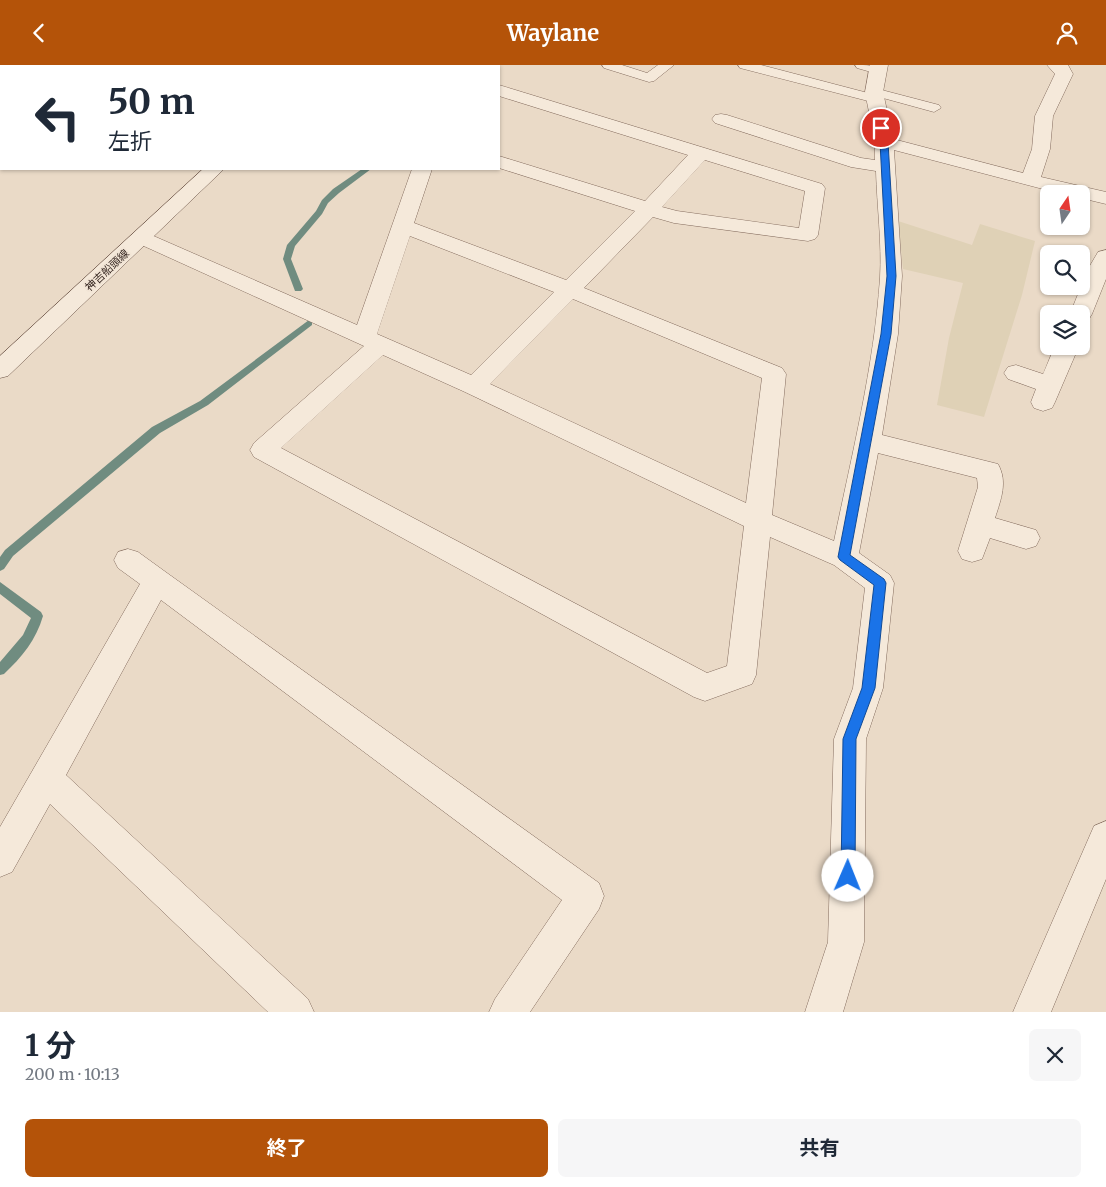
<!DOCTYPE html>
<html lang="ja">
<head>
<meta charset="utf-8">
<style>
	:root { --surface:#fff; --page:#f6f6f7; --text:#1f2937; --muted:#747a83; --accent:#b45309 }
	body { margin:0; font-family:Merriweather,"Noto Sans JP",serif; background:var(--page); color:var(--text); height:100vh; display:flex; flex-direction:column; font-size:19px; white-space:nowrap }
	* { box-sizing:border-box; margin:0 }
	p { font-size:16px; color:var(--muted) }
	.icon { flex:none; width:28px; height:28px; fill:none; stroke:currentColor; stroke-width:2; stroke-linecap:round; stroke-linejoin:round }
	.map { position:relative; height:947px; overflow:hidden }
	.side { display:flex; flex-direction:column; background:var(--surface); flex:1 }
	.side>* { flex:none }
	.hud { position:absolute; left:0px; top:0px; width:500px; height:105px; box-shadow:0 1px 4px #0004; background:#fff; color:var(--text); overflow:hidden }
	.needle { width:32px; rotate:13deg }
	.controls { position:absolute; left:1040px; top:120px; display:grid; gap:10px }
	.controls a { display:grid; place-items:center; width:50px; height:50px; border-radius:8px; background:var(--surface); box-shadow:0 1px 4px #0004; font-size:25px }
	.pin { position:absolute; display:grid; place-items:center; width:42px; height:42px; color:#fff; margin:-21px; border:2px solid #fff; border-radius:50%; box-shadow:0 1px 5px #0007 }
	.me { position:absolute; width:55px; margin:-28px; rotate:1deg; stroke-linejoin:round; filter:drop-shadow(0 0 4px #0008) }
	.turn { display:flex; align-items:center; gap:18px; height:105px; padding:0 25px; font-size:22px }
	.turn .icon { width:65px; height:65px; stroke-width:2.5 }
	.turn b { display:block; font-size:35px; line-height:42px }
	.round { display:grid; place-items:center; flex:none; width:52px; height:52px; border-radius:8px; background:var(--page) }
	.overview { display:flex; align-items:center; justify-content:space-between; height:85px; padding:0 25px }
	h1 { font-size:30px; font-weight:700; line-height:38px }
	.primary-button { display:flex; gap:10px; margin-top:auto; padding:10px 25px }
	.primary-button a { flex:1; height:58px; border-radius:8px; background:var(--accent); color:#fff; font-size:20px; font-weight:700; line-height:58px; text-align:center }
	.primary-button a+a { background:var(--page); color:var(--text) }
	header { display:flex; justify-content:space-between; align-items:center; height:65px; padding:0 25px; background:var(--accent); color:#fff; font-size:22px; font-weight:700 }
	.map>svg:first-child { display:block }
</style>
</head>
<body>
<header><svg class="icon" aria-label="back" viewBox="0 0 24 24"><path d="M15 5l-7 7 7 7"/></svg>Waylane<svg class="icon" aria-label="person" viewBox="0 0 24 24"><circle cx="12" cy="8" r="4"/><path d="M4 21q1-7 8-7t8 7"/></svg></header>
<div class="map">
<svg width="1106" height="947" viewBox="0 0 1106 947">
	<rect width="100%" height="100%" fill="#eadac7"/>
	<path fill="#dfd1b6" d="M 898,156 L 972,180 L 980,159 L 1035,176 L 1022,230 L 984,352 L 937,340 L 949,273 L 963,218 L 903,204 Z"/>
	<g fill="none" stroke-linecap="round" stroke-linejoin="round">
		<path fill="#708c80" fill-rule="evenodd" d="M 362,104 L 371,104 L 339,128 L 328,138 L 322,149 L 295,181 L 291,194 L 303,224 L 301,226 L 295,226 L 283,194 L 287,180 L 316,146 L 322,135 L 333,124 Z
			M 309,255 L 312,256 L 312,260 L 208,340 L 160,368 L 13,491 L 4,504 L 0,506 L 0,492 L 5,485 L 152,362 L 200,336 Z
			M 0,517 L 41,547 L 43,551 C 36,575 22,592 4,609 L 0,610 L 0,597 L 23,570 L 31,553 L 0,529 Z"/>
		<g stroke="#846c5e" stroke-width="1">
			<path id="lane" d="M 602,0 L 622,0 L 647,8 L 658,0 L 674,0 L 654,16 L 649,17 L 604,3 Z
				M 738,0 L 761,0 L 868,28 L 869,24 L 874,23 L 939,40 L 941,43 L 934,47 L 883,33 L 881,37 L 876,38 L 740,3 Z
				M 855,0 C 865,0 878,0 885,5 L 878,9 L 857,3 Z"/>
		</g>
		<g stroke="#846c5e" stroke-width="1">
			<path id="street" d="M 410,0 L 431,0 L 432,1 L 411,1 Z
				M 870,0 L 888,0 L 883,27 L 893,74 L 1023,108 L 1032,84 L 1035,51 L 1055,9 L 1047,0 L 1068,0 L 1073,9 L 1053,51 L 1050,84 L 1041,112 L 1106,127 L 1106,139 L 1081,133 L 1081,129 L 1062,129 L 894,85 L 902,211 L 898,269 L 882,370 L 998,399 C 1008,417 1001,434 995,453 L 1036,465 L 1040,473 L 1036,481 L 1026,484 L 990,473 L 982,494 L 972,497 L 962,494 L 958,486 L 978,422 L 977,413 L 878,388 L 859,488 L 890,510 L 894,518 L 883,623 L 866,674 L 864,877 L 843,947 L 805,947 L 828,877 L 834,674 L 853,623 L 865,523 L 834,500 L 770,472 L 756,610 L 752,619 L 705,636 L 694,632 L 254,392 L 250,385 L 254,378 L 364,281 L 135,177 L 132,173 L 135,169 L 142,167 L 149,169 L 357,260 L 412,104 L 432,104 L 414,158 L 566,215 L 635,146 L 499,103 L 499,91 L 645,136 L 688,90 L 499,31 L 499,20 L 822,119 L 825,123 L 818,170 L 815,174 L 808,176 L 674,158 L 653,152 L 584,223 L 782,303 L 786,309 L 772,450 L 834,476 C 852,389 874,302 880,213 C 882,178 877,141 876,106 L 851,102 L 715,58 L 712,54 L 715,50 L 721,49 L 727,50 L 861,93 L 875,95 L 875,77 L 865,27 ZM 705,95 L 805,126 L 799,163 L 677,146 L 662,142 ZM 410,171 L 554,227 L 471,310 L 377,269 ZM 573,234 L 762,313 L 746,438 L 490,319 ZM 383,290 L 465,327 L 744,461 L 727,601 L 707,608 L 281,383 Z
				M 1,87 L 1,99 L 0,100 L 0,88 Z
				M 1106,185 L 1106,214 L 1092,249 L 1089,254 L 1081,256 L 1081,249 L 1070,249 L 1088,204 L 1098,187 Z
				M 1055,281 L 1079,281 L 1055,337 L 1052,343 L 1043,346 L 1034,343 L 1031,337 L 1036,324 L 1008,314 L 1004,308 L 1008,302 L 1016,300 L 1043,309 Z
				M 128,484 L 138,487 L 167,508 L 599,818 L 604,831 L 599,844 L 530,947 L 489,947 L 495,934 L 562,835 L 161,535 L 66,710 L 308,934 L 314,947 L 268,947 L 50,739 L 12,807 L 0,812 L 0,762 L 140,519 L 118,503 L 114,495 L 118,487 Z
				M 1106,756 L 1106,814 L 1051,947 L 1013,947 L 1094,761 Z"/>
		</g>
		<g stroke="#664e41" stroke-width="1">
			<path id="secondary" d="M 203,104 L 224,104 L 8,311 L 0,313 L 0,291 Z"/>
		</g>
		<use href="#lane" fill="#f5e9da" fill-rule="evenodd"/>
		<use href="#street" fill="#f5e9da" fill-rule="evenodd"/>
		<use href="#secondary" fill="#f5e9da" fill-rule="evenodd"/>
	</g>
	<path fill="#1a73e8" stroke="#114b97" d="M 881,60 L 885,63 L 888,77 L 896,211 L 891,269 L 850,490 L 884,514 L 886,518 L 875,623 L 856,674 L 855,811 L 853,816 L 848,818 L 843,816 L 841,811 L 843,674 L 862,623 L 874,520 L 840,495 L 838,492 L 881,269 L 887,211 L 880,77 L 877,63 Z"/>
	<g text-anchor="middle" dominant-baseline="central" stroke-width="4" stroke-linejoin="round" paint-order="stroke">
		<g font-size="11" fill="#362721" stroke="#f2e5d6">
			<text transform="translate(107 205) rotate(-43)">神吉船頭線</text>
		</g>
	</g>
</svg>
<div class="controls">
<a><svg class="needle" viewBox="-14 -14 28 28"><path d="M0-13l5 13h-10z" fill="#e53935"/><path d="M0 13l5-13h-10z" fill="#747a83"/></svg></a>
<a><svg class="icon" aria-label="search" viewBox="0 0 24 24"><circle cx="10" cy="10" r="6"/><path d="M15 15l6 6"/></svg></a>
<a><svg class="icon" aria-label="layers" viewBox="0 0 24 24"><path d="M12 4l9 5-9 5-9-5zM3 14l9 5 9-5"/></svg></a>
</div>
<div class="pin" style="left:881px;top:63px;background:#d93025"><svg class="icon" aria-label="arrive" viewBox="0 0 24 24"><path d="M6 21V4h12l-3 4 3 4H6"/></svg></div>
<svg class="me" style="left:848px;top:811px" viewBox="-20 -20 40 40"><circle r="19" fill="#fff"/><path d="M0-13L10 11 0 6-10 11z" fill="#1a73e8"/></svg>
<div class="hud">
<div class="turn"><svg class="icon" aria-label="left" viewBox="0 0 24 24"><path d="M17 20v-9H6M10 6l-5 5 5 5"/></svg><div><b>50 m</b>左折</div></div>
</div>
</div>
<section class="side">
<div class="overview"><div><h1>1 分</h1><p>200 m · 10:13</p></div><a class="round"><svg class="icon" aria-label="close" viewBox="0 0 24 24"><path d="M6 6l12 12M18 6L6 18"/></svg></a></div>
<div class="primary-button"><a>終了</a><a>共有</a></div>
</section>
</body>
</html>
